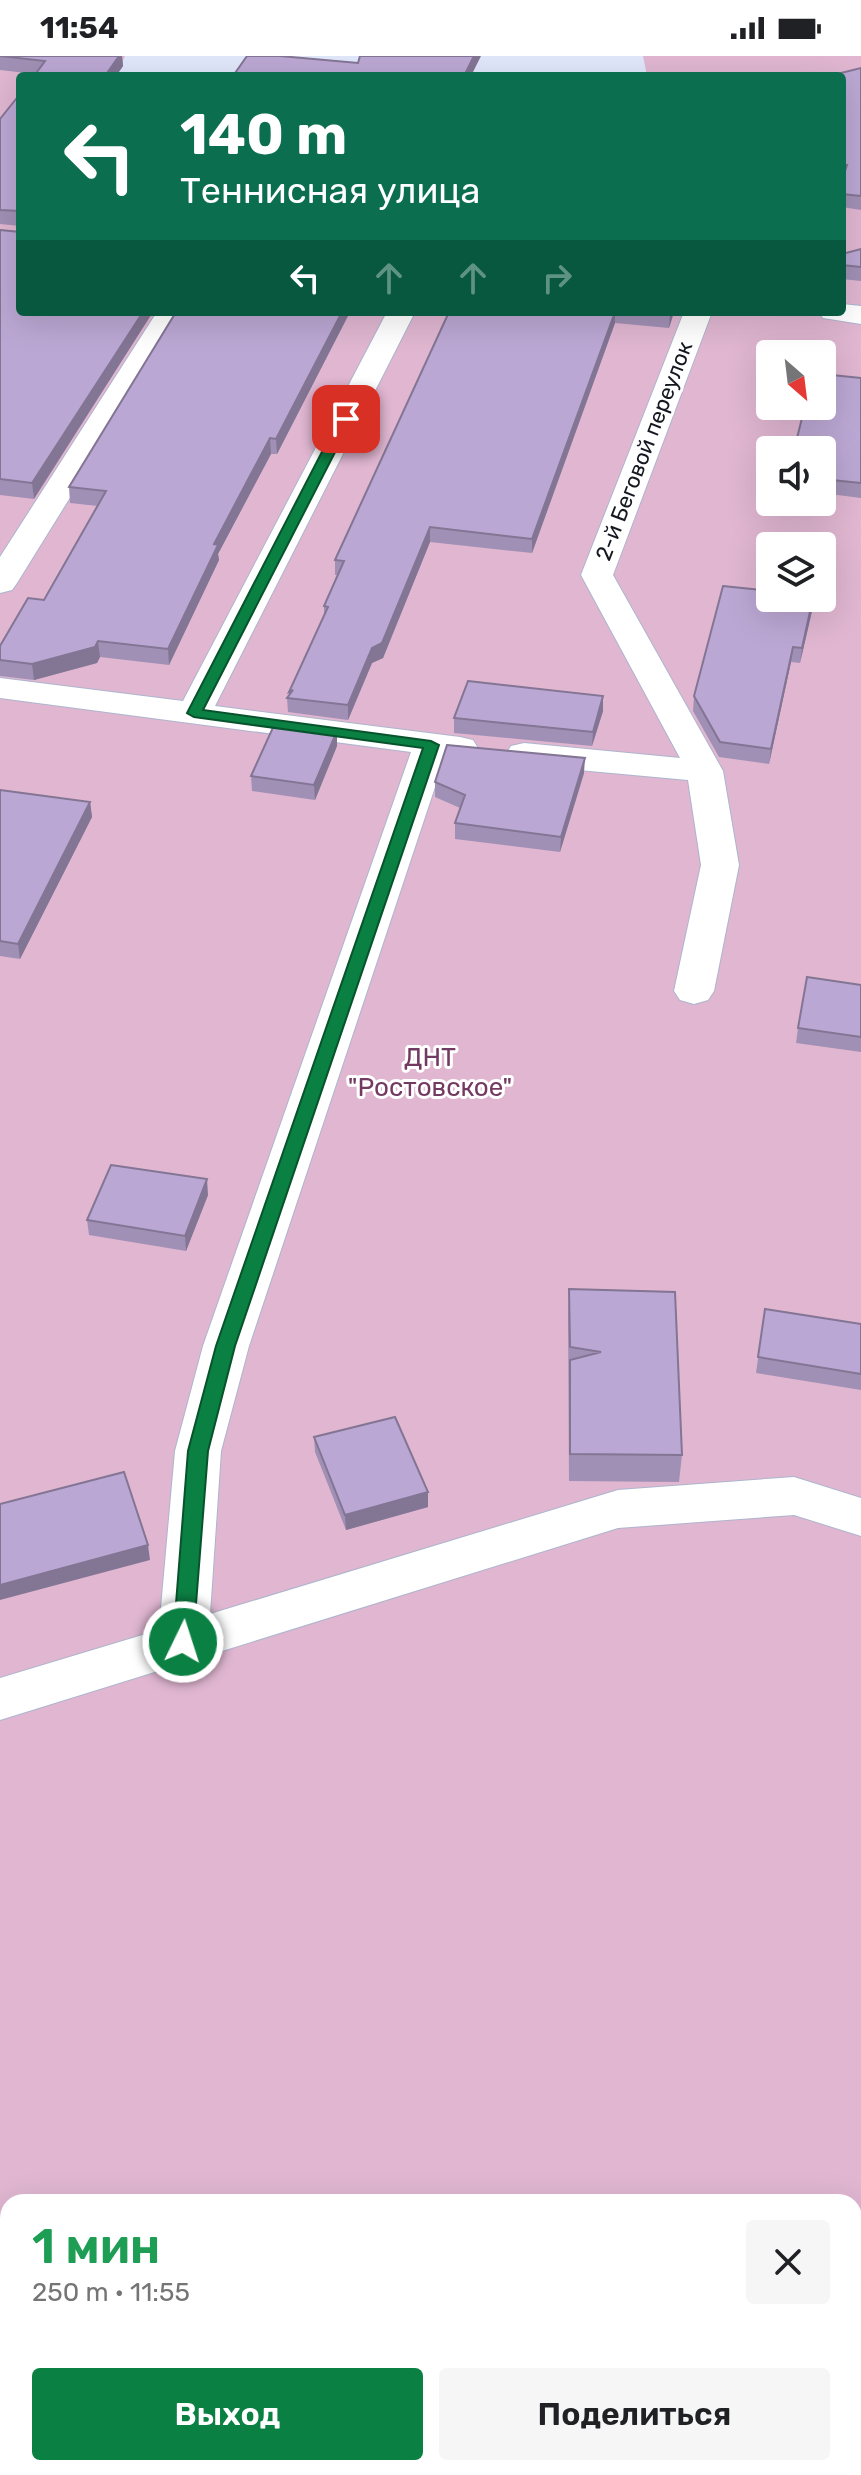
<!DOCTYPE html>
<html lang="ru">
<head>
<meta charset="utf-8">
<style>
	:root { --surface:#fff; --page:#f6f6f6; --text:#202124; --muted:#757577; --accent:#0b8043 }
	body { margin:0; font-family:Rubik,sans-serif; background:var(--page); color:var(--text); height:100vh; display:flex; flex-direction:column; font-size:30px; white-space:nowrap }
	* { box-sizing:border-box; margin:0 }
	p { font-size:26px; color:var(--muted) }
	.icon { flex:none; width:44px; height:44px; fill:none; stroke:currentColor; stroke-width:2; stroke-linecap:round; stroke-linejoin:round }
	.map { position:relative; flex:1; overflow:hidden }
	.sheet { position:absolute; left:0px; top:2138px; width:862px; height:282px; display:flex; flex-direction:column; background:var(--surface); border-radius:24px 24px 0 0; box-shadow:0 8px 32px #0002 }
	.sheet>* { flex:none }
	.top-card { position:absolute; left:16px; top:16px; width:830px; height:244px; border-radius:8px; box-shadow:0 8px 32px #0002; background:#0b6e4f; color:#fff; overflow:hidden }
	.needle { width:52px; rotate:152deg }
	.fabs { position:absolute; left:756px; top:284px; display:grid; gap:16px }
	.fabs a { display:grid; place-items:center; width:80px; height:80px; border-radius:8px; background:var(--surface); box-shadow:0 8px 32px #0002; font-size:40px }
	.pin { position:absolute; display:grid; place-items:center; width:68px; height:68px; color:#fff; margin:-34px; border-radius:16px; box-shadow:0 4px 12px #0006 }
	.me { position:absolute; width:88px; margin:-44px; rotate:4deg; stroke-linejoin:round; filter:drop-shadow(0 0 6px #0008) }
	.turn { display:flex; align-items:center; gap:28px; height:168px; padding:0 32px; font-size:36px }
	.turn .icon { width:104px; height:104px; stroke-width:2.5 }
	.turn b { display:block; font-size:56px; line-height:68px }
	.lanes { display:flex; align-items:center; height:76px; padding:0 32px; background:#0003; justify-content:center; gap:40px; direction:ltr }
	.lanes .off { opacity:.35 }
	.round { display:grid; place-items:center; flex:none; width:84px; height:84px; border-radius:8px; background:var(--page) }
	.overview { display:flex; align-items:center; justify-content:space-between; height:136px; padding:0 32px }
	h1 { font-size:48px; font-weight:600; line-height:60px; color:#1e9e55 }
	.cta { display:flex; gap:16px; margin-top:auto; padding:16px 32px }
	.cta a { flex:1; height:92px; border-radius:8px; background:var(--accent); color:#fff; font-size:32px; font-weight:600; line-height:92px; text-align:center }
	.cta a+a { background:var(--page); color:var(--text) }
	.status { display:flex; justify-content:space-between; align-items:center; height:56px; padding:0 40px; background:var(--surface); direction:ltr }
	.status svg { height:22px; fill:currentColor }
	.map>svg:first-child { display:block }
</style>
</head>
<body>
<div class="status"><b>11:54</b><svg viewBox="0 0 49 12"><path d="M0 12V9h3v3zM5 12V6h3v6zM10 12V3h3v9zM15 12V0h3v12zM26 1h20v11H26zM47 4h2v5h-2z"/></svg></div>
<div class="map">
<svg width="861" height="2419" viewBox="0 0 861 2419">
	<rect width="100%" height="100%" fill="#e0e7fa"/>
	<path fill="#e0b6d1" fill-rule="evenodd" d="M 0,0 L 125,0 L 116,19 L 120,20 L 20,20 L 20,256 L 842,256 L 842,20 L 647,20 L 643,0 L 861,0 L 861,2183 L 854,2187 L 854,2146 L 8,2146 L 8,2412 L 426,2412 L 413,2419 L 0,2419 ZM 770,298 L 822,298 L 822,350 L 770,350 ZM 770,394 L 822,394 L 822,446 L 770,446 ZM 770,490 L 822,490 L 822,542 L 770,542 Z"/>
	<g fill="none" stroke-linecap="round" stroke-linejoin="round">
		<g stroke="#adb5cd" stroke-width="2">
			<path id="minor" d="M 842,248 L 861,250 L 861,268 L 823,262 L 819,256 L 842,256 Z
				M 157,256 L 185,256 L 17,527 L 12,534 L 0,537 L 0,501 Z
				M 387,256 L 415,256 L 215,650 L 460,681 L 473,684 L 478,692 L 473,700 L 445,701 L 249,1290 L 221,1395 L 210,1558 L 618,1434 L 794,1421 L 861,1442 L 861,1480 L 794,1459 L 618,1472 L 0,1664 L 0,1622 L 159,1574 L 175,1395 L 203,1290 L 411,696 L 0,642 L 0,622 L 183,645 Z
				M 684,256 L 712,256 L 613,519 L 723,715 L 739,809 L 714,935 L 708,944 L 694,948 L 680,944 L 674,935 L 701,809 L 688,724 L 524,709 L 511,706 L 506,698 L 511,690 L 524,687 L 680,702 L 581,519 Z
				M 861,2317 L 861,2380 L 854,2383 L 854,2320 Z
				M 711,2412 L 784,2412 L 781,2419 L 708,2419 Z"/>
		</g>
		<use href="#minor" fill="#fff" fill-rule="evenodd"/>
	</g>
	<path fill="#a190b5" d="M 0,0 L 122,0 L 123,10 L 116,20 L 34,20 L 35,18 L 0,14 Z
		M 861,12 L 861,154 L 842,151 L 842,20 Z
		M 20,38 L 20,170 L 0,168 L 0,63 Z
		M 0,174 L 20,176 L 34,443 L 0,439 Z
		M 861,193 L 861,225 L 842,223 L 842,198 Z
		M 176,256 L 350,256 L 277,398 L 271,398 L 218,498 L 219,504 L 169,609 L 100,601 L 97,607 L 34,624 L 0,620 L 0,590 L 44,544 L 98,450 L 70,447 L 69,431 Z
		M 449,256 L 674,256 L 669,272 L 615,267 L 532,497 L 430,486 L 383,602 L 372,607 L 348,664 L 288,656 L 287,642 L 289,639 L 324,559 L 324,550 L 338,519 L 335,519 L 335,504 Z
		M 861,322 L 861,442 L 822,437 L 822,394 Z
		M 812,555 L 800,607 L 791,606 L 769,708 L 719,701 L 693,655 L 694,640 Z
		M 603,655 L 592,690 L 454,677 L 454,662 Z
		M 337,690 L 315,744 L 252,735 L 251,720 Z
		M 584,717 L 560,796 L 455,783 L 455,767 L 460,752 L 435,741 L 435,726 Z
		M 0,734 L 90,746 L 92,761 L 20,903 L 0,900 Z
		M 861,929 L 861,996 L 796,987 L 798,972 Z
		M 208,1139 L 186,1195 L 89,1179 L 87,1164 Z
		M 569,1233 L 682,1399 L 679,1426 L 569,1425 L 568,1261 Z
		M 765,1253 L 861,1268 L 861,1334 L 756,1317 Z
		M 314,1381 L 428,1436 L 428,1451 L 346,1474 L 315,1396 Z"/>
	<path fill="#837594" d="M 119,0 L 122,0 L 123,10 L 116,20 L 105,20 Z
		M 474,0 L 481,0 L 471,20 L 464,20 Z
		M 143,256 L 153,256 L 34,443 L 32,427 Z
		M 342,256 L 350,256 L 277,398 L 276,383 Z
		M 615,256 L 615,267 L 532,497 L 532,483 Z
		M 671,256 L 674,256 L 669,272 L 670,258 Z
		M 270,382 L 271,398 L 218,498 L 219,504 L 169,609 L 168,593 L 214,488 Z
		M 430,471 L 430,486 L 383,602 L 372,607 L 348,664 L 348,649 L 372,592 Z
		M 813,542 L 812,555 L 800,607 L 802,592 Z
		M 98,585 L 100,601 L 97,607 L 34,624 L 32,608 Z
		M 793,591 L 791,606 L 769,708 L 771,693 Z
		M 603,640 L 603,655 L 592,690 L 593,676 Z
		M 337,675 L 337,690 L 315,744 L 314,729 Z
		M 585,702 L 584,717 L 560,796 L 561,781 Z
		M 90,746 L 92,761 L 20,903 L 18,888 Z
		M 207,1123 L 208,1139 L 186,1195 L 185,1180 Z
		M 428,1436 L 428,1451 L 346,1474 L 345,1459 Z
		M 148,1489 L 150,1504 L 0,1544 L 0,1529 Z"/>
	<path fill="#bba7d3" stroke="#837594" stroke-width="2" d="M 0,0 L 119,0 L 105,20 L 34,20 L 45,5 Z
		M 247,0 L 280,0 L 358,7 L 360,0 L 474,0 L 464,20 L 233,20 Z
		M 861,12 L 861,140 L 842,138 L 842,124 L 847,109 L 842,109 L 842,20 L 829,20 Z
		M 20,38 L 20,155 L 0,154 L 0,63 Z
		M 0,174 L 20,176 L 20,256 L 143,256 L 32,427 L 0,423 Z
		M 861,193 L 861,211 L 842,209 L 842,198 Z
		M 176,256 L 342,256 L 276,383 L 270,382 L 214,488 L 218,489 L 168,593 L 98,585 L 95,591 L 32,608 L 0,604 L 0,590 L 28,542 L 44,544 L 106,435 L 69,431 Z
		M 449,256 L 615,256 L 532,483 L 430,471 L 382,587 L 372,592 L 348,649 L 287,642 L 293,634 L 289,636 L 328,551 L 324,550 L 344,505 L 335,504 Z
		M 647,256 L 671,256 L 670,258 Z
		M 822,318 L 861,322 L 861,427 L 822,423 L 822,394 L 794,394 L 805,350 L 822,350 Z
		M 723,530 L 770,535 L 770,542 L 813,542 L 802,592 L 793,591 L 771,693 L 720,686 L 694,640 Z
		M 468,625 L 603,640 L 593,676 L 454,662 Z
		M 275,667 L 337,675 L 314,729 L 251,720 Z
		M 447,689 L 585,702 L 561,781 L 455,767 L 465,739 L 435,726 Z
		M 0,734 L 90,746 L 18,888 L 0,885 Z
		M 807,921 L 861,929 L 861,981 L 798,972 Z
		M 111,1109 L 207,1123 L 185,1180 L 87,1164 Z
		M 569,1233 L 675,1236 L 682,1399 L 570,1398 L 570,1304 L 601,1296 L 570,1291 Z
		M 765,1253 L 861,1268 L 861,1318 L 758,1301 Z
		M 395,1361 L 428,1436 L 345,1459 L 314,1381 Z
		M 124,1416 L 148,1489 L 0,1529 L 0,1448 Z"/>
	<path fill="#0b8043" stroke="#07532c" stroke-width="2" d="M 346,359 L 352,363 L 203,654 L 431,685 L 439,689 L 235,1290 L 208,1395 L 193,1586 L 183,1594 L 173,1586 L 188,1395 L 216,1290 L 423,692 L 194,661 L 187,657 L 339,363 Z"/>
	<g text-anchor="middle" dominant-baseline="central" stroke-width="6" stroke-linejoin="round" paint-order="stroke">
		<g font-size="22" fill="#151820" stroke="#fff">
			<text transform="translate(644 395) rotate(-69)">2-й Беговой переулок</text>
		</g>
		<g font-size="26" fill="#733a61" stroke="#fff">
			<text x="430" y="1001">ДНТ<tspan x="430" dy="30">"Ростовское"</tspan></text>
		</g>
	</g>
</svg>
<div class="fabs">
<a><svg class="needle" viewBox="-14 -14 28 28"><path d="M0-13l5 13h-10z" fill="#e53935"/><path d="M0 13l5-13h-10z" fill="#757577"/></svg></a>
<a><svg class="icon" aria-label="sound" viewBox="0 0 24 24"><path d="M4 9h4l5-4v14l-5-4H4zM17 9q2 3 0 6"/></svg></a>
<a><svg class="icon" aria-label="layers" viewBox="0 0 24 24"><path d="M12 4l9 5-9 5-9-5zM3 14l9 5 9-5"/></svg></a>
</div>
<div class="pin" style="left:346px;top:363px;background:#d93025"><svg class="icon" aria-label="arrive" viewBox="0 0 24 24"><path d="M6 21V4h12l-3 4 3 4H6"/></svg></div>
<svg class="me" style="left:183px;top:1586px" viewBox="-20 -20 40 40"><circle r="17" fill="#0b8043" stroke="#fff" stroke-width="3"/><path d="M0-11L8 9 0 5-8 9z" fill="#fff"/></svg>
<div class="top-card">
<div class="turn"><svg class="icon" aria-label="left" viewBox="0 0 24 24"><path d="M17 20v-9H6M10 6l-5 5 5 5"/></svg><div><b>140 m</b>Теннисная улица</div></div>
<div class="lanes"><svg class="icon" aria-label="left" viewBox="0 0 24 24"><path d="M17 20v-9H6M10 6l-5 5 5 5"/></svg><svg class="icon off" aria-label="ahead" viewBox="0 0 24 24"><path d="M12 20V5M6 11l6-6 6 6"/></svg><svg class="icon off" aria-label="ahead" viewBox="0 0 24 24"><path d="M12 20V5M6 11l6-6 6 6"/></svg><svg class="icon off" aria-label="right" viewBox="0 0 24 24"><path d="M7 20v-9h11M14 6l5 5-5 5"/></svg></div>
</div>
<section class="sheet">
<div class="overview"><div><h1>1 мин</h1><p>250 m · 11:55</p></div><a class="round"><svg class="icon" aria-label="close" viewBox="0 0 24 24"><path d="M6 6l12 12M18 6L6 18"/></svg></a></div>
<div class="cta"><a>Выход</a><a>Поделиться</a></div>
</section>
</div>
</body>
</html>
